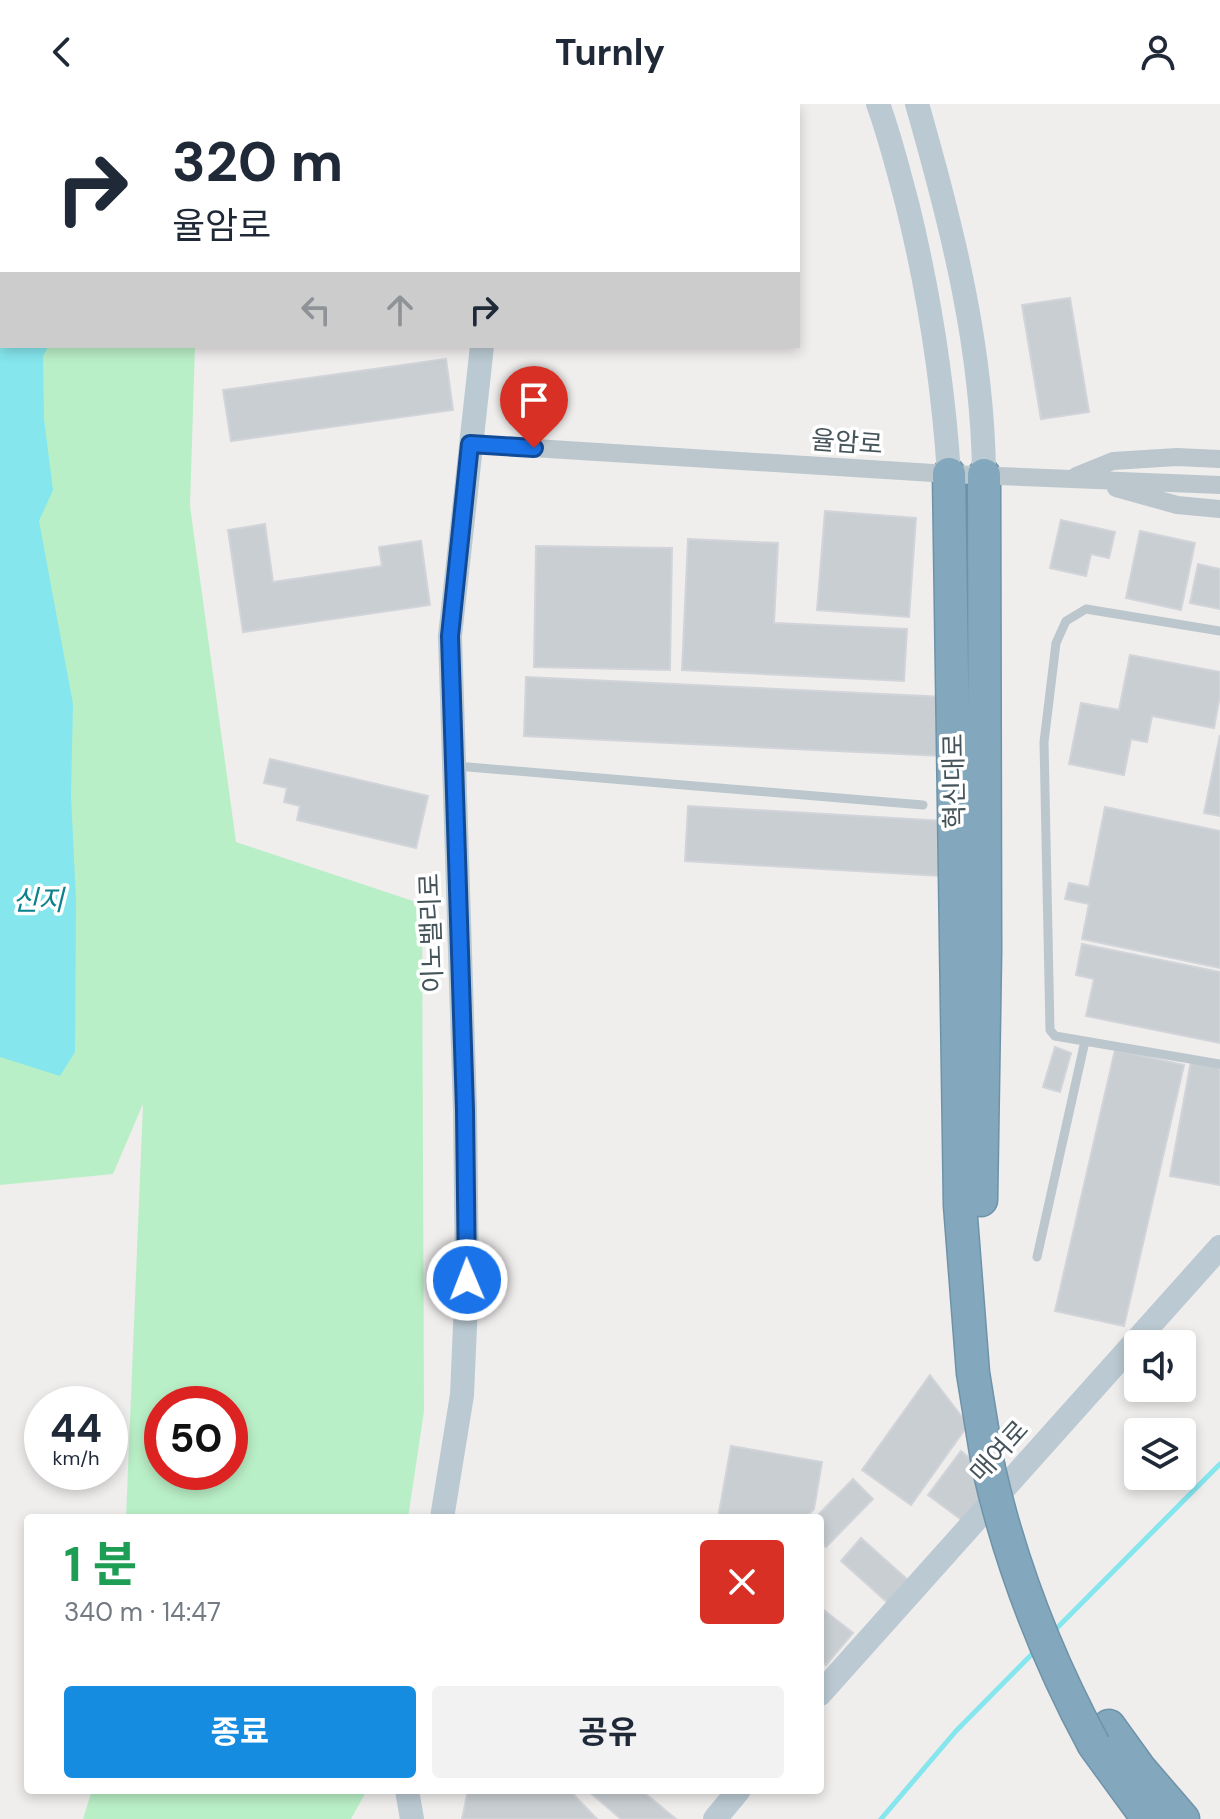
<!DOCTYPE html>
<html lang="ko">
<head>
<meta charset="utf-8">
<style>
	:root { --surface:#fff; --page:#f2f2f3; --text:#1f2937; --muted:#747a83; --accent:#168ce1 }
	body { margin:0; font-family:"DM Sans","Noto Sans KR",sans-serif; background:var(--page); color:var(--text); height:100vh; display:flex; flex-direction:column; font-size:30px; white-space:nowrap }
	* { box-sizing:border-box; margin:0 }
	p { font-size:26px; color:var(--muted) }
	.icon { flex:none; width:44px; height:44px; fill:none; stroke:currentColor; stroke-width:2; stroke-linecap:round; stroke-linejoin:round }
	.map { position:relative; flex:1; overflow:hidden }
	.drawer { position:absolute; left:24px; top:1410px; width:800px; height:280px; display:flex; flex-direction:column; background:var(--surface); border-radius:8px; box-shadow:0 4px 12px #0003 }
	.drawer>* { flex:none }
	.top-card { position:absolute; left:0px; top:0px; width:800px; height:244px; box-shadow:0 4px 12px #0003; background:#fff; color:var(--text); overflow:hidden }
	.fabs { position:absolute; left:1124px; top:1226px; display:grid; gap:16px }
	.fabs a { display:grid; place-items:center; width:72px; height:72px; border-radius:8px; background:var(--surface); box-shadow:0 4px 12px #0003; font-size:40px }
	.speed { position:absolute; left:24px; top:1282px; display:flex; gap:16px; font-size:40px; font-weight:700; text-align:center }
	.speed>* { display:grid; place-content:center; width:104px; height:104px; border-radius:50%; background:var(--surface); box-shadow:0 4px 12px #0003; line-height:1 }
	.speed small { font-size:20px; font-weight:400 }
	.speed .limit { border:12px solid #d22; background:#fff; color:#111 }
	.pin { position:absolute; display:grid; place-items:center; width:68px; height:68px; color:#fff; margin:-82px -34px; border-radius:50% 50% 50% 0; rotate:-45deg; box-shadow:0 0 8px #0007 }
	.pin .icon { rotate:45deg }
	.me { position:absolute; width:88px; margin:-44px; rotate:359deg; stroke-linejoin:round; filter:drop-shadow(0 0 6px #0008) }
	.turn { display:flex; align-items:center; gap:28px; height:168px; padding:0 40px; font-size:36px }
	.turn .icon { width:104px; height:104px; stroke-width:2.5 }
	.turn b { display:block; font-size:56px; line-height:68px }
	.lanes { display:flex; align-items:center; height:76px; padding:0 40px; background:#0003; justify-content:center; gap:40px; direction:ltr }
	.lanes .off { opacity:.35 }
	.round { display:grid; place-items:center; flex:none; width:84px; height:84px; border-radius:8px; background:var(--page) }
	.summary { display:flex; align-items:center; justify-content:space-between; height:136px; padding:0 40px }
	h1 { font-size:48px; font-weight:700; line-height:60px; color:#1e9e55 }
	.cta { display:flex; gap:16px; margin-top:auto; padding:16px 40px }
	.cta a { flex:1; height:92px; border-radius:8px; background:var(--accent); color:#fff; font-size:32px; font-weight:700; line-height:92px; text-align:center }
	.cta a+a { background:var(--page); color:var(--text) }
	header { display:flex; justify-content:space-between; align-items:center; height:104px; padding:0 40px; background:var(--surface); font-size:36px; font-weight:700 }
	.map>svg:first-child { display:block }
</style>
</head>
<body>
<header><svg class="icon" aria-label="back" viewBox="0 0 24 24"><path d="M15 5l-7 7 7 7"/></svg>Turnly<svg class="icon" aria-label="person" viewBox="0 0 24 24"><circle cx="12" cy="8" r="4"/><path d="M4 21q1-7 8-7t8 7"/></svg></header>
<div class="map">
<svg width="1220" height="1715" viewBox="0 0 1220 1715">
	<rect width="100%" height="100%" fill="#f0eded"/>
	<path fill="#b9efc6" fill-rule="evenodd" d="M 0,0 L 467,0 L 2,2 L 2,242 L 195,242 L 190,402 L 236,738 L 422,800 L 424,1307 L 408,1414 L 126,1414 L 143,1000 L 113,1070 L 0,1081 ZM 162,1300 L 230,1300 L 230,1368 L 162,1368 Z
		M 92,1686 L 367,1686 L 351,1715 L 83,1715 Z"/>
	<path fill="#85e6ed" d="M 0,0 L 302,0 L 2,2 L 2,242 L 48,242 L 43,253 L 44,315 L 53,386 L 39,417 L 73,600 L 71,692 L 76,796 L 75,948 L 60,972 L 0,953 Z"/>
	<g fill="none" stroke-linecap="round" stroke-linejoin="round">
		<path stroke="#85e6ed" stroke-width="5" d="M 1052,1529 L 1220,1360
			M 881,1715 L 956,1627 L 1037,1545"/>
	</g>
	<path fill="#c9ced2" stroke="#d1d4d9" stroke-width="2" d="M 1070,194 L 1089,308 L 1041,315 L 1022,201 Z
		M 446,255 L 453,306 L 231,337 L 223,286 Z
		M 825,407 L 916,414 L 909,513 L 817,506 Z
		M 1061,416 L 1115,428 L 1109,454 L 1091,450 L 1086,472 L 1050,464 Z
		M 265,420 L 273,478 L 382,462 L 379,443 L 421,437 L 430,501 L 243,528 L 228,426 Z
		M 1140,427 L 1195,439 L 1181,506 L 1126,494 Z
		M 688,435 L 778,439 L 774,519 L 907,525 L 904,577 L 682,566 Z
		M 536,442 L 672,444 L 670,566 L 534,563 Z
		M 1198,460 L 1220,465 L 1220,505 L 1190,499 Z
		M 1130,551 L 1220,568 L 1220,591 L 1214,624 L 1152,612 L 1147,638 L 1131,635 L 1124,671 L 1069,660 L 1081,599 L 1119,606 Z
		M 526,573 L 945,593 L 942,652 L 524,632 Z
		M 1220,631 L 1220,712 L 1204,709 Z
		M 270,655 L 428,692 L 416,744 L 297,716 L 300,702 L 284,698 L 287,684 L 264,679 Z
		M 688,702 L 944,717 L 941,772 L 685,757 Z
		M 1105,703 L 1220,727 L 1220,864 L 1082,835 L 1089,800 L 1065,795 L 1069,779 L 1089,783 Z
		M 1082,840 L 1220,868 L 1220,939 L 1086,912 L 1094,875 L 1076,871 Z
		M 1055,943 L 1071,949 L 1060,988 L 1043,983 Z
		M 1115,946 L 1184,961 L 1124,1222 L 1055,1207 Z
		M 1191,957 L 1220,963 L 1220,1081 L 1170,1072 Z
		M 930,1271 L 968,1321 L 911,1401 L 862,1366 Z
		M 731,1342 L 822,1358 L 814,1405 L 805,1414 L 718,1414 Z
		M 961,1347 L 972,1356 L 981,1392 L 963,1417 L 928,1391 Z
		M 853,1375 L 873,1395 L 826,1443 L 820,1437 L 820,1414 L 815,1414 Z
		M 861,1434 L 908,1476 L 888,1499 L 841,1457 Z
		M 820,1503 L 853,1529 L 826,1561 L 820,1556 Z
		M 468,1686 L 557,1686 L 572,1689 L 597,1715 L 462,1715 Z
		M 587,1686 L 641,1686 L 676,1715 L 621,1715 Z"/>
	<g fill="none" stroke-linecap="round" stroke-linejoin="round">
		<g stroke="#6e93a9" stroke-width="35">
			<path id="highway" d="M 949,370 L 960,1101 L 973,1269 L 988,1361
				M 981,1096 L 985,847 L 984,371
				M 1109,1622 L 1140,1665 L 1183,1715
				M 1094,1641 L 1148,1715"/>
		</g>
		<path stroke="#bbc7cd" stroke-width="9" d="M 1220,527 L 1086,505 L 1066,517 L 1056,539 L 1044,638 L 1050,926 L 1055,932 L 1220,960
			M 456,662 L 923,701
			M 1037,1153 L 1085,937"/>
		<path stroke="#bbc7cd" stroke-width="18" d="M 470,340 L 949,370 L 1220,381
			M 1076,372 L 1113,357 L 1177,353 L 1220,355
			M 1116,384 L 1177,401 L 1220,405"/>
		<path stroke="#bac9d2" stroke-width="24" d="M 878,0 C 890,32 898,66 907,99 C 929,188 943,278 949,370
			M 917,0 C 952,122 983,244 984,371
			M 504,2 L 504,0
			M 442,1414 L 462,1291 L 467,1176 L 465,1006 L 450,532 L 482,242
			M 820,1590 L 1220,1143
			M 407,1686 L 412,1715
			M 715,1715 L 739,1686"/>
		<use href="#highway" stroke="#83a8bd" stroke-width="32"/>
		<g stroke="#6e93a9" stroke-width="35" stroke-linecap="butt">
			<path id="highway-bridge" d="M 988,1361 C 1010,1459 1046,1552 1094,1641"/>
		</g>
		<use href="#highway-bridge" stroke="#83a8bd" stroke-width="32"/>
	</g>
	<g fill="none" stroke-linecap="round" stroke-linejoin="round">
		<g stroke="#114b97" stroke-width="20">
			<path id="route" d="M 467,1176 L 465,1006 L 450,532 L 470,340 L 534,344"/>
		</g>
		<use href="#route" stroke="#1a73e8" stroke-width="14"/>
	</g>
	<g text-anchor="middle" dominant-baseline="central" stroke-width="7" stroke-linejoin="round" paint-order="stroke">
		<g font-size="26" fill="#45535a" stroke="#fff">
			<text transform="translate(847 338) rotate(4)">율암로</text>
			<text transform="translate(954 677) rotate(-91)">혁신대로</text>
			<text transform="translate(431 829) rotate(-92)">이노밸리로</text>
			<text transform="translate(999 1347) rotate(-48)">매여로</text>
		</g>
		<g font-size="28" font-style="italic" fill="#0b828b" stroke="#fff">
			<text x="38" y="796">신지</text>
		</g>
	</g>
</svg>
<div class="fabs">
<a><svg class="icon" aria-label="sound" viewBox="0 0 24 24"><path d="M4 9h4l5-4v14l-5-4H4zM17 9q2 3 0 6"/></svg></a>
<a><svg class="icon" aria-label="layers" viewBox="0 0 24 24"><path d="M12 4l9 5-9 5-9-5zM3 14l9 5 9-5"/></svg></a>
</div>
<div class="speed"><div>44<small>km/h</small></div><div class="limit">50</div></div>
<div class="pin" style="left:534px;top:344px;background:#d93025"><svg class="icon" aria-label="arrive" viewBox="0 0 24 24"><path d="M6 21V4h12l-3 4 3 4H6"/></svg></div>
<svg class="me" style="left:467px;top:1176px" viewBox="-20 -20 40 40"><circle r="17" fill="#1a73e8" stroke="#fff" stroke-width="3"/><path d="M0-11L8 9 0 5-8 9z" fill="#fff"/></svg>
<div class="top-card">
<div class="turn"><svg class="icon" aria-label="right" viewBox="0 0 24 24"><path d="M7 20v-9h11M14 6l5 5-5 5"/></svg><div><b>320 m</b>율암로</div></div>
<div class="lanes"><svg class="icon off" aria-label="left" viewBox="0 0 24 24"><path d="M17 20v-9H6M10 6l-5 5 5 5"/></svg><svg class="icon off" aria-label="ahead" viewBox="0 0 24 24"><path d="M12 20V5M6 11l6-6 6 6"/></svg><svg class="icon" aria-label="right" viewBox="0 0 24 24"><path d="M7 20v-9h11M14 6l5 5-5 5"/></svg></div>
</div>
<section class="drawer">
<div class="summary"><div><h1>1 분</h1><p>340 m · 14:47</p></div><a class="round" style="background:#d93025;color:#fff"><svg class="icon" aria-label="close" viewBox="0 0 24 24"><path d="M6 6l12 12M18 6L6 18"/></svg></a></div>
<div class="cta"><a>종료</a><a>공유</a></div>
</section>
</div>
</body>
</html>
